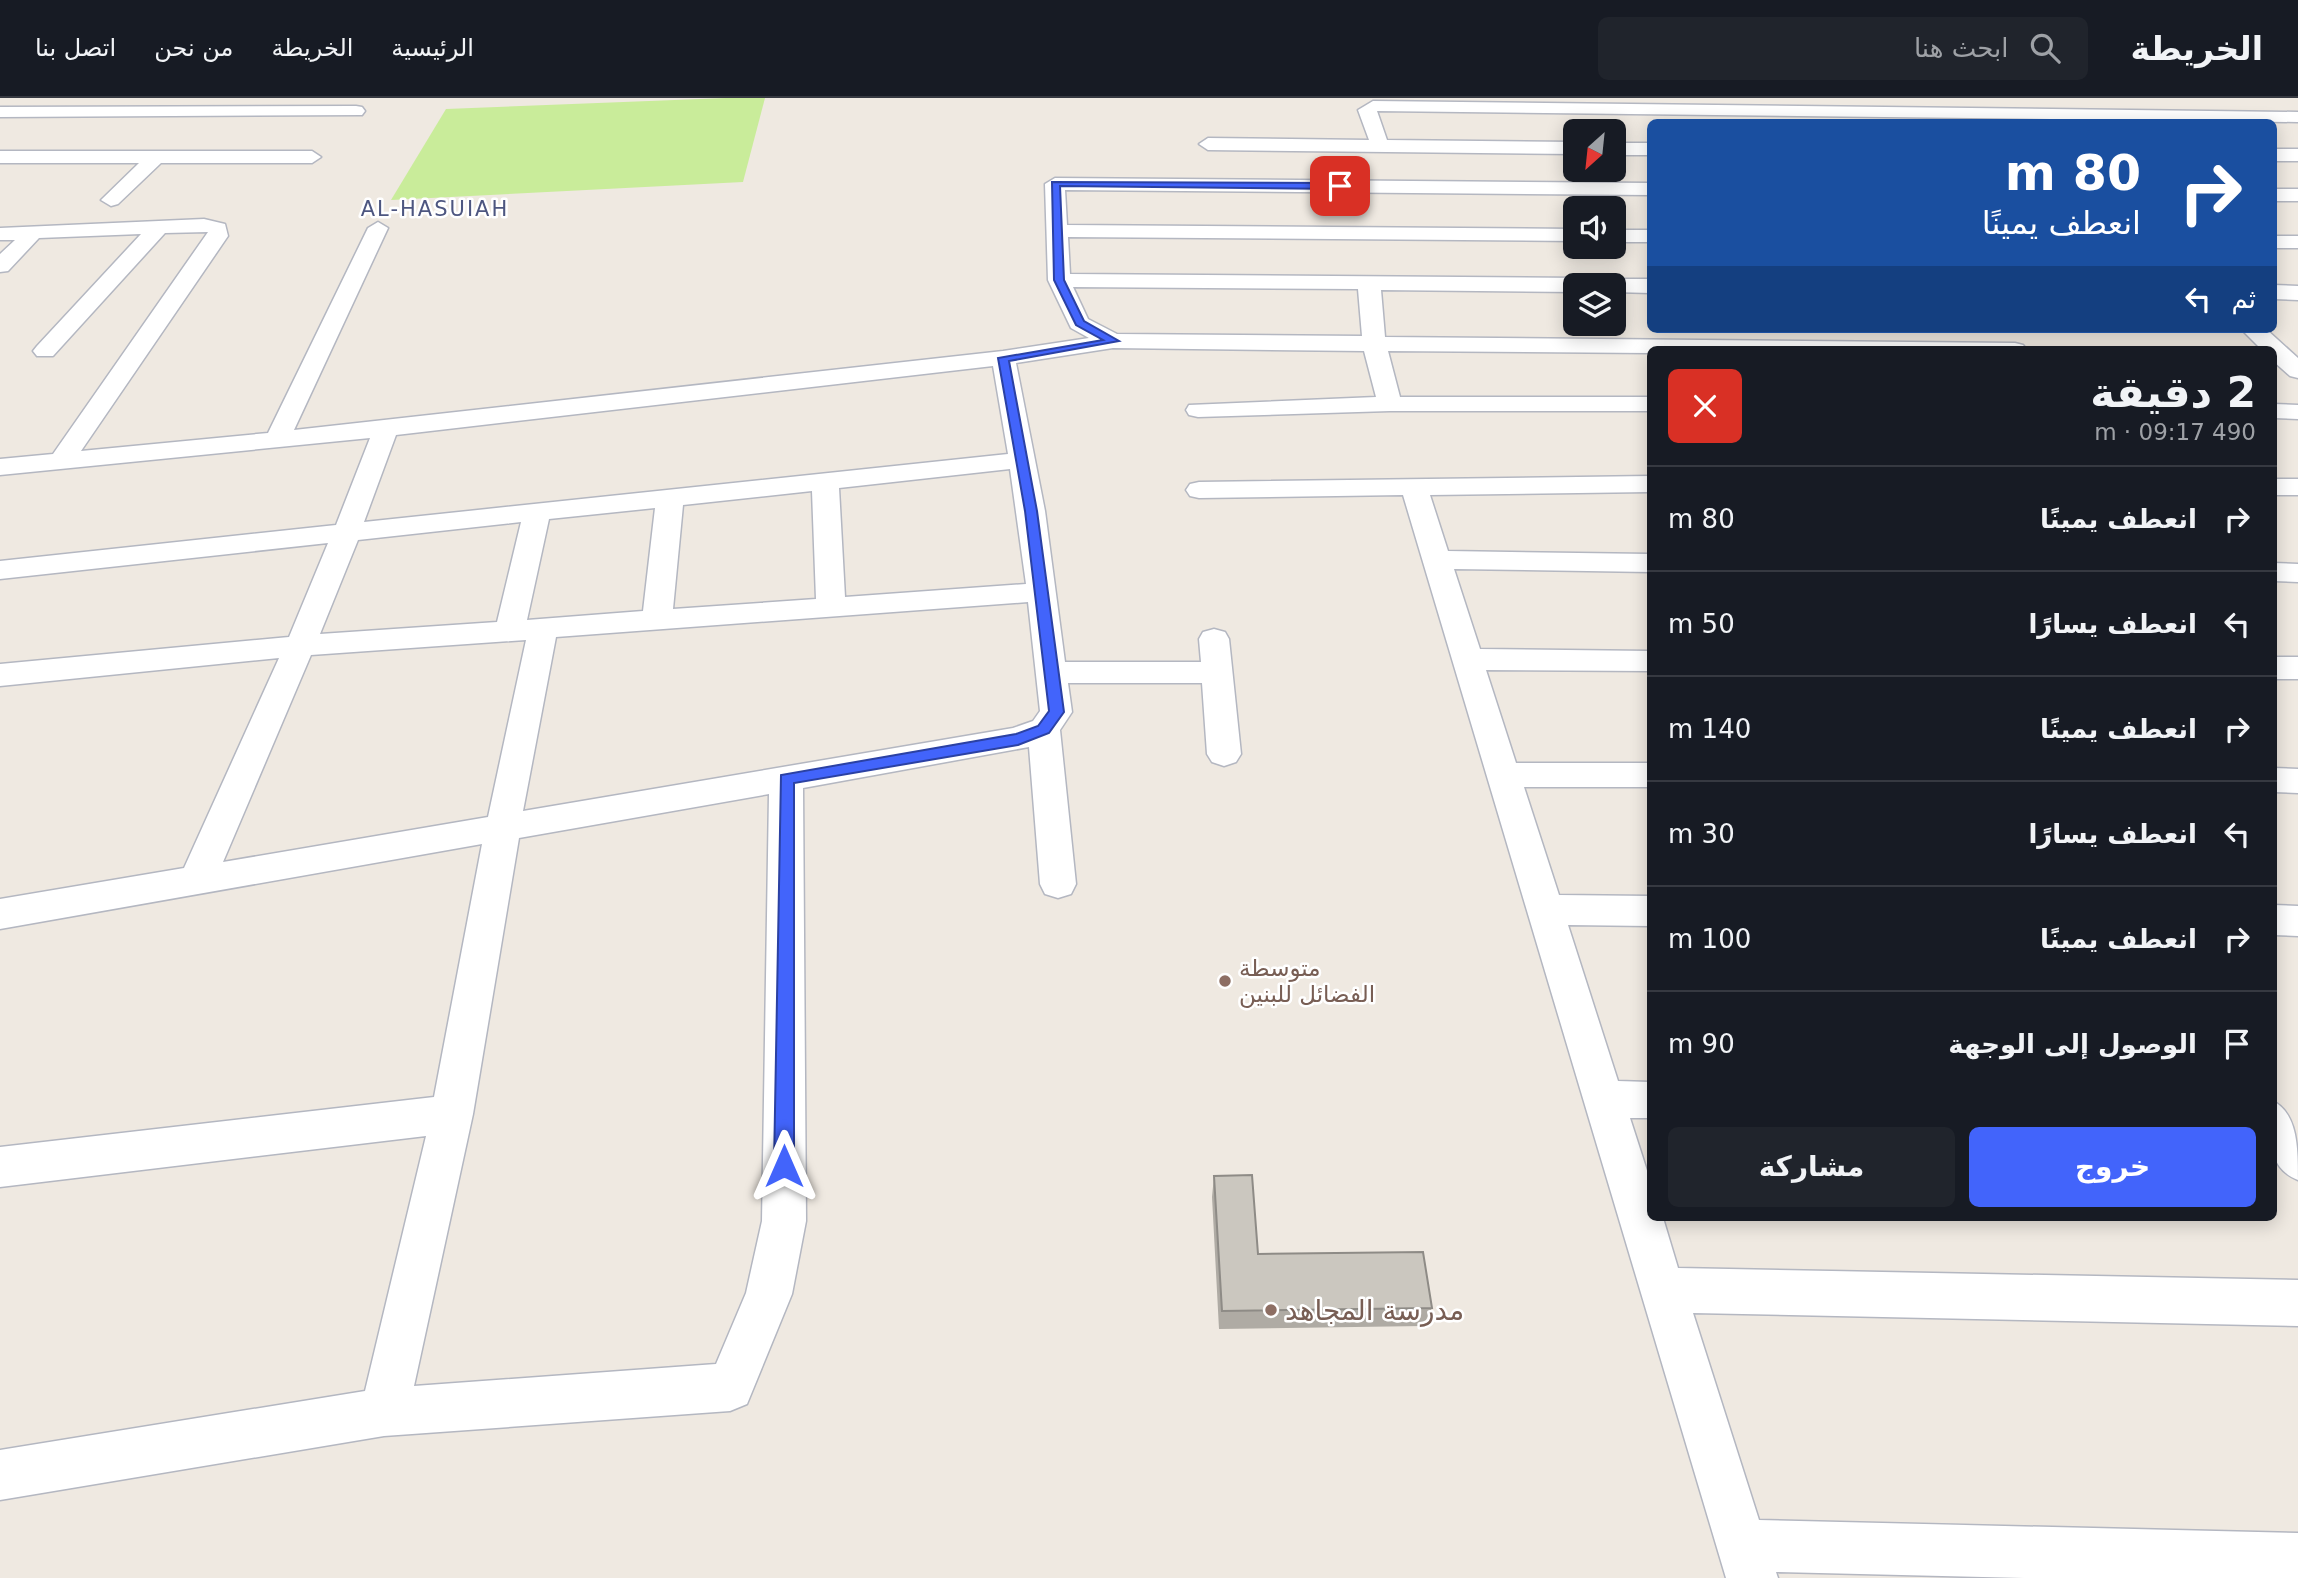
<!DOCTYPE html>
<html lang="ar">
<head>
<meta charset="utf-8">
<style>
	:root { --surface:#171b24; --page:#20242c; --text:#f1f3f6; --muted:#9ea1a6; --line:#363941; --accent:#4264fb }
	body { margin:0; font-family:"DejaVu Sans",Vazirmatn,sans-serif; background:var(--page); color:var(--text); direction:rtl; height:100vh; display:flex; flex-direction:column; font-size:26px; white-space:nowrap }
	* { box-sizing:border-box; margin:0 }
	p { font-size:23px; color:var(--muted) }
	.icon { flex:none; width:38px; height:38px; fill:none; stroke:currentColor; stroke-width:2; stroke-linecap:round; stroke-linejoin:round }
	.map { position:relative; flex:1; overflow:hidden; direction:ltr }
	.drawer { position:absolute; left:1647px; top:248px; width:630px; height:875px; display:flex; flex-direction:column; background:var(--surface); border-radius:10px; box-shadow:0 4px 18px #0003; direction:rtl }
	.drawer>* { flex:none }
	.hud { position:absolute; left:1647px; top:21px; width:630px; height:214px; border-radius:10px; box-shadow:0 4px 18px #0003; direction:rtl; background:#1a4fa0; color:#fff; overflow:hidden }
	.needle { width:46px; rotate:207deg }
	.fabs { position:absolute; left:1563px; top:21px; display:grid; gap:14px }
	.fabs a { display:grid; place-items:center; width:63px; height:63px; border-radius:10px; background:var(--surface); box-shadow:0 4px 18px #0003; font-size:35px }
	.pin { position:absolute; display:grid; place-items:center; width:60px; height:60px; color:#fff; margin:-30px; border-radius:14px; box-shadow:0 4px 10px #0006 }
	.me { position:absolute; width:77px; margin:-38px; rotate:0deg; stroke-linejoin:round; filter:drop-shadow(0 0 5px #0008) }
	.turn { display:flex; align-items:center; gap:24px; height:147px; padding:0 21px; font-size:32px }
	.turn .icon { width:91px; height:91px; stroke-width:2.5 }
	.turn b { display:block; font-size:49px; line-height:60px }
	.then { display:flex; align-items:center; height:66px; padding:0 21px; background:#0003; gap:14px; font-size:26px }
	.round { display:grid; place-items:center; flex:none; width:74px; height:74px; border-radius:10px; background:var(--page) }
	.summary { display:flex; align-items:center; justify-content:space-between; height:119px; padding:0 21px }
	h1 { font-size:42px; font-weight:700; line-height:52px }
	.primary-button { display:flex; gap:14px; margin-top:auto; padding:14px 21px }
	.primary-button a { flex:1; height:80px; border-radius:10px; background:var(--accent); color:#fff; font-size:28px; font-weight:700; line-height:80px; text-align:center }
	.primary-button a+a { background:var(--page); color:var(--text) }
	ul { padding:0; list-style:none }
	li { display:flex; align-items:center; gap:21px; height:105px; padding:0 21px; border-top:2px solid var(--line) }
	li div { flex:1 }
	li b { display:block; font-size:26px }
	li em { font-style:normal }
	header { display:flex; align-items:center; gap:42px; box-sizing:border-box; height:98px; padding:0 35px; background:var(--surface); border-bottom:2px solid var(--line) }
	header strong { font-size:33px }
	nav { display:flex; gap:38px; margin-inline-start:auto; font-size:24px }
	.search { width:490px; height:63px; background:var(--page); display:flex; align-items:center; gap:18px; box-sizing:border-box; padding:0 24px; border-radius:10px; color:var(--muted); font-size:26px }
	.map>svg:first-child { display:block }
</style>
</head>
<body>
<header>
<strong>الخريطة</strong>
<div class="search"><svg class="icon" aria-label="search" viewBox="0 0 24 24"><circle cx="10" cy="10" r="6"/><path d="M15 15l6 6"/></svg>ابحث هنا</div>
<nav><a>الرئيسية</a><a>الخريطة</a><a>من نحن</a><a>اتصل بنا</a></nav>
</header>
<div class="map">
<svg width="2298" height="1480" viewBox="0 0 2298 1480">
	<rect width="100%" height="100%" fill="#efe9e1"/>
	<path fill="#c9ec9a" d="M 726,0 L 765,0 L 743,84 L 391,102 L 446,11 Z"/>
	<g fill="none" stroke-linecap="round" stroke-linejoin="round">
		<g stroke="#b4b7c1" stroke-width="3">
			<path id="minor" d="M 1373,3 L 2298,14 L 2298,24 L 1377,13 L 1387,42 L 1575,44 L 1575,56 L 1208,52 L 1199,46 L 1208,40 L 1369,42 L 1358,12 Z
				M 356,8 L 362,9 L 365,13 L 362,17 L 0,19 L 0,9 Z
				M 1614,45 L 1650,45 L 1650,57 L 1614,57 Z
				M 2273,51 L 2298,51 L 2298,63 L 2273,63 Z
				M 0,53 L 312,53 L 321,59 L 312,65 L 161,65 L 118,106 L 111,108 L 101,102 L 139,65 L 0,65 Z
				M 1055,80 L 1650,85 L 1650,97 L 1065,92 L 1067,127 L 1575,131 L 1575,143 L 1068,139 L 1070,176 L 1580,180 L 1591,187 L 1575,187 L 1575,194 L 1381,192 L 1385,239 L 2015,245 L 2023,247 L 2027,252 L 1650,252 L 1650,255 L 1388,253 L 1400,299 L 1650,299 L 1650,313 L 1390,313 L 1198,319 L 1189,317 L 1186,312 L 1189,307 L 1376,299 L 1364,253 L 1113,250 L 1016,265 L 1045,413 L 1065,564 L 1201,564 L 1199,541 L 1203,534 L 1214,531 L 1225,534 L 1229,541 L 1241,656 L 1236,664 L 1224,668 L 1212,664 L 1207,656 L 1202,585 L 1068,585 L 1072,614 L 1060,632 L 1076,786 L 1071,796 L 1058,800 L 1045,796 L 1040,786 L 1029,649 L 803,690 L 806,1123 L 792,1196 L 747,1306 L 730,1313 L 384,1338 L 0,1402 L 0,1352 L 365,1293 L 426,1038 L 0,1089 L 0,1049 L 434,999 L 482,746 L 0,831 L 0,801 L 184,770 L 279,560 L 0,588 L 0,566 L 289,539 L 328,445 L 0,481 L 0,463 L 336,427 L 370,340 L 0,377 L 0,361 L 53,356 L 208,134 L 165,135 L 53,258 L 37,258 L 33,253 L 37,248 L 141,136 L 39,140 L 8,173 L 0,174 L 0,156 L 15,142 L 0,142 L 0,130 L 204,121 L 225,126 L 228,138 L 81,353 L 268,335 L 368,130 L 378,124 L 388,130 L 294,332 L 1003,253 L 1089,240 L 1071,230 L 1048,182 L 1045,86 ZM 1073,189 L 1358,191 L 1362,238 L 1117,236 L 1088,221 ZM 993,268 L 1008,356 L 364,424 L 396,337 ZM 1010,371 L 1026,486 L 845,499 L 839,390 ZM 812,393 L 816,501 L 673,511 L 683,407 ZM 655,410 L 643,513 L 527,522 L 549,421 ZM 521,424 L 497,524 L 320,536 L 358,442 ZM 1028,504 L 1040,613 L 1033,623 L 1013,630 L 523,713 L 556,539 ZM 526,542 L 488,719 L 223,764 L 311,557 ZM 769,696 L 762,1123 L 746,1195 L 716,1266 L 414,1288 L 473,1016 L 519,740 Z
				M 2273,91 L 2298,91 L 2298,103 L 2273,103 Z
				M 1614,132 L 1650,132 L 1650,144 L 1614,144 Z
				M 2273,138 L 2298,138 L 2298,150 L 2273,150 Z
				M 1614,181 L 1650,181 L 1650,195 L 1614,194 L 1614,187 L 1604,187 Z
				M 2273,187 L 2298,188 L 2298,202 L 2273,201 Z
				M 2241,231 L 2266,231 L 2298,260 L 2298,280 L 2290,278 L 2273,263 L 2273,252 L 2262,252 Z
				M 2273,306 L 2298,307 L 2298,321 L 2273,320 Z
				M 1650,378 L 1650,394 L 1430,397 L 1448,453 L 1650,456 L 1650,474 L 1454,471 L 1480,551 L 1650,553 L 1650,573 L 1486,572 L 1516,665 L 1650,665 L 1650,689 L 1524,689 L 1559,797 L 1650,798 L 1650,828 L 1568,827 L 1618,983 L 1650,984 L 1650,1020 L 1630,1020 L 1650,1082 L 1650,1120 L 1663,1120 L 1678,1170 L 2298,1182 L 2298,1228 L 1693,1215 L 1759,1422 L 2298,1435 L 2298,1480 L 2024,1480 L 1776,1474 L 1778,1480 L 1726,1480 L 1403,397 L 1199,400 L 1190,398 L 1186,392 L 1190,386 L 1199,384 Z
				M 2273,381 L 2298,381 L 2298,397 L 2273,397 Z
				M 2273,465 L 2298,466 L 2298,484 L 2273,483 Z
				M 2273,559 L 2298,559 L 2298,581 L 2273,581 Z
				M 2273,670 L 2298,671 L 2298,695 L 2273,694 Z
				M 2273,807 L 2298,808 L 2298,838 L 2273,837 Z
				M 2273,1003 C 2298,1016 2298,1051 2298,1082 C 2263,1068 2273,1035 2273,1003 Z"/>
		</g>
		<use href="#minor" fill="#fff" fill-rule="evenodd"/>
	</g>
	<path fill="#afaba4" d="M 1214,1078 L 1258,1156 L 1432,1210 L 1423,1228 L 1219,1231 L 1212,1099 Z"/>
	<path fill="#cbc7bf" stroke="#8e8b86" stroke-width="2" d="M 1252,1077 L 1258,1156 L 1423,1154 L 1432,1210 L 1222,1213 L 1214,1078 Z"/>
	<path fill="#4264fb" stroke="#2b41a3" stroke-width="2" d="M 1052,84 L 1340,85 L 1345,88 L 1340,91 L 1060,88 L 1064,182 L 1084,223 L 1119,243 L 1009,263 L 1037,413 L 1064,614 L 1049,635 L 1018,647 L 794,685 L 794,1068 L 791,1074 L 784,1077 L 777,1074 L 774,1068 L 781,677 L 1016,636 L 1038,628 L 1049,613 L 1025,413 L 998,260 L 1103,242 L 1076,227 L 1054,182 Z"/>
	<g fill="#8d6e63" stroke="#fff" stroke-width="2.5">
		<circle cx="1225" cy="883" r="7"/>
		<circle cx="1271" cy="1212" r="7"/>
	</g>
	<g text-anchor="middle" dominant-baseline="central" stroke-width="5" stroke-linejoin="round" paint-order="stroke">
		<g font-size="21" letter-spacing="2" fill="#4d5680" stroke="#fff">
			<text x="435" y="111">AL-HASUIAH</text>
		</g>
		<g font-size="23" fill="#785e54" stroke="#fff" text-anchor="start">
			<text x="1239" y="870">متوسطة<tspan x="1239" dy="26">الفضائل للبنين</tspan></text>
		</g>
		<g font-size="28" fill="#785e54" stroke="#fff" text-anchor="start">
			<text x="1285" y="1212">مدرسة المجاهد</text>
		</g>
	</g>
</svg>
<div class="fabs">
<a><svg class="needle" viewBox="-14 -14 28 28"><path d="M0-13l5 13h-10z" fill="#e53935"/><path d="M0 13l5-13h-10z" fill="#9ea1a6"/></svg></a>
<a><svg class="icon" aria-label="sound" viewBox="0 0 24 24"><path d="M4 9h4l5-4v14l-5-4H4zM17 9q2 3 0 6"/></svg></a>
<a><svg class="icon" aria-label="layers" viewBox="0 0 24 24"><path d="M12 4l9 5-9 5-9-5zM3 14l9 5 9-5"/></svg></a>
</div>
<div class="pin" style="left:1340px;top:88px;background:#d93025"><svg class="icon" aria-label="arrive" viewBox="0 0 24 24"><path d="M6 21V4h12l-3 4 3 4H6"/></svg></div>
<svg class="me" style="left:784px;top:1068px" viewBox="-20 -20 40 40"><path d="M0-17L14 15 0 8-14 15z" fill="#4264fb" stroke="#fff" stroke-width="4"/></svg>
<div class="hud">
<div class="turn"><svg class="icon" aria-label="right" viewBox="0 0 24 24"><path d="M7 20v-9h11M14 6l5 5-5 5"/></svg><div><b>80 m</b>انعطف يمينًا</div></div>
<div class="then">ثم<svg class="icon" aria-label="left" viewBox="0 0 24 24"><path d="M17 20v-9H6M10 6l-5 5 5 5"/></svg></div>
</div>
<section class="drawer">
<div class="summary"><div><h1>2 دقيقة</h1><p>490 m · 09:17</p></div><a class="round" style="background:#d93025;color:#fff"><svg class="icon" aria-label="close" viewBox="0 0 24 24"><path d="M6 6l12 12M18 6L6 18"/></svg></a></div>
<ul>
<li><svg class="icon" aria-label="right" viewBox="0 0 24 24"><path d="M7 20v-9h11M14 6l5 5-5 5"/></svg><div><b>انعطف يمينًا</b></div><em>80 m</em></li>
<li><svg class="icon" aria-label="left" viewBox="0 0 24 24"><path d="M17 20v-9H6M10 6l-5 5 5 5"/></svg><div><b>انعطف يسارًا</b></div><em>50 m</em></li>
<li><svg class="icon" aria-label="right" viewBox="0 0 24 24"><path d="M7 20v-9h11M14 6l5 5-5 5"/></svg><div><b>انعطف يمينًا</b></div><em>140 m</em></li>
<li><svg class="icon" aria-label="left" viewBox="0 0 24 24"><path d="M17 20v-9H6M10 6l-5 5 5 5"/></svg><div><b>انعطف يسارًا</b></div><em>30 m</em></li>
<li><svg class="icon" aria-label="right" viewBox="0 0 24 24"><path d="M7 20v-9h11M14 6l5 5-5 5"/></svg><div><b>انعطف يمينًا</b></div><em>100 m</em></li>
<li><svg class="icon" aria-label="arrive" viewBox="0 0 24 24"><path d="M6 21V4h12l-3 4 3 4H6"/></svg><div><b>الوصول إلى الوجهة</b></div><em>90 m</em></li>
</ul>
<div class="primary-button"><a>خروج</a><a>مشاركة</a></div>
</section>
</div>
</body>
</html>
